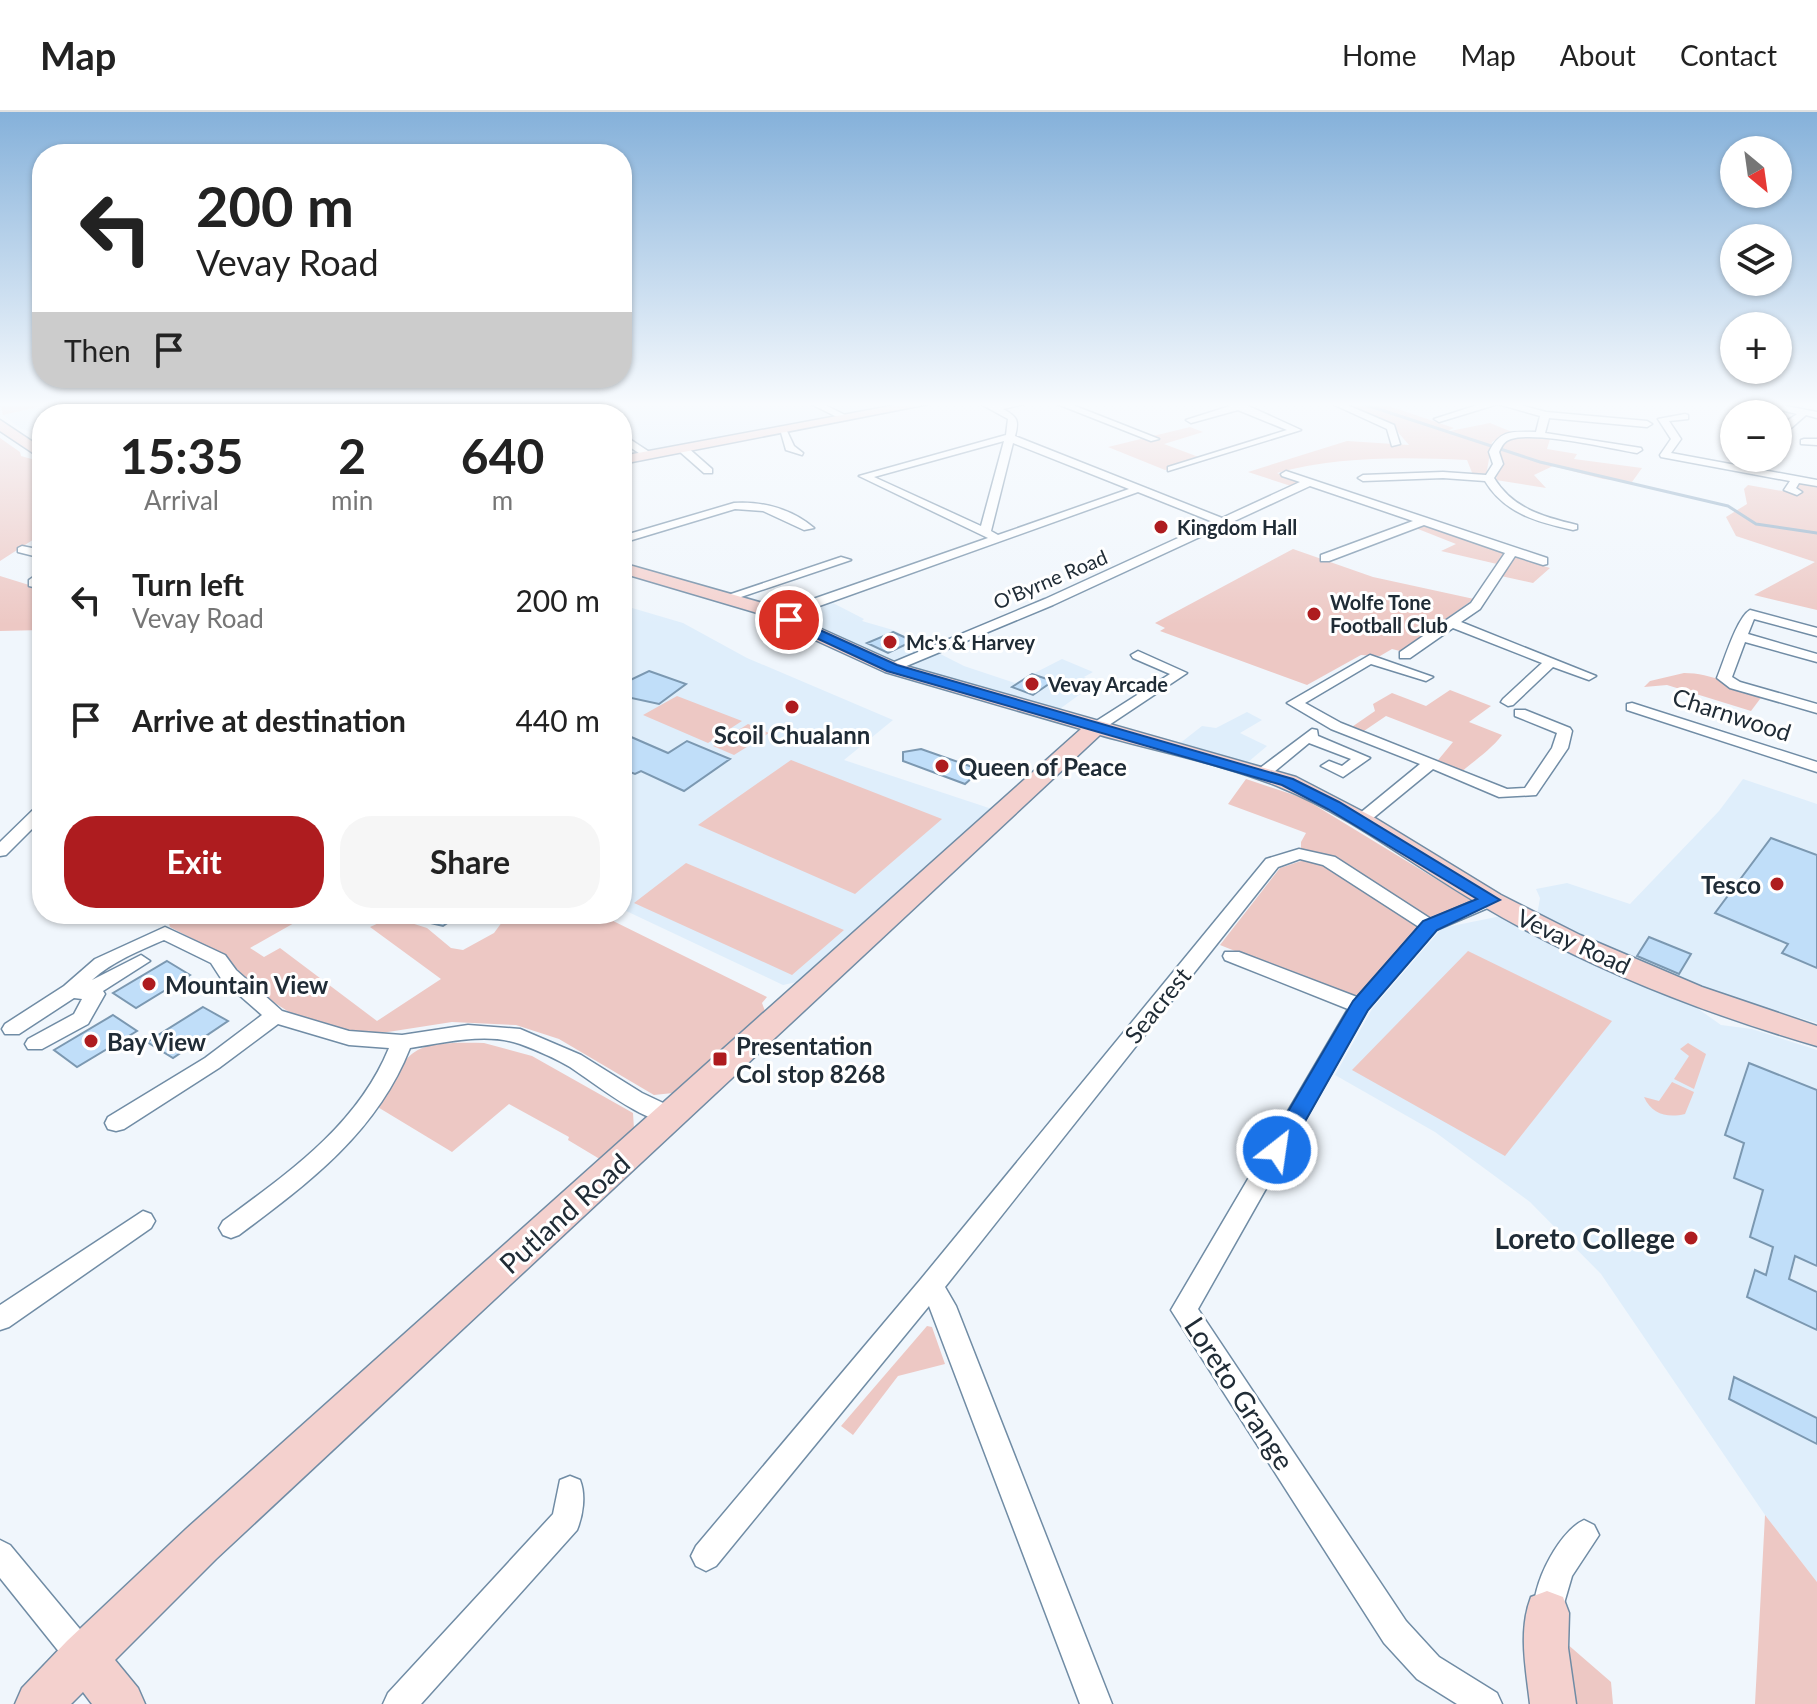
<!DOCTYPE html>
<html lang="en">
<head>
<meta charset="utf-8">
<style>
	:root { --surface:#fff; --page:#f6f6f6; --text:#222; --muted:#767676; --line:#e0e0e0; --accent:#ae1c1f }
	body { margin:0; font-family:Lato,sans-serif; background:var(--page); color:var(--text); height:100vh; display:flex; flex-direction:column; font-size:30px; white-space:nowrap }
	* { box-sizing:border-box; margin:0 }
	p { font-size:26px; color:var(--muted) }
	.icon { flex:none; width:44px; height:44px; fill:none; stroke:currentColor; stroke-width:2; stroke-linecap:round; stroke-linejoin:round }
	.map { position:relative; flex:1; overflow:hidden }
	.panel { position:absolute; left:32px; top:292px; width:600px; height:520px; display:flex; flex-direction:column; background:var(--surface); border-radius:32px; box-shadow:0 2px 6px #0004 }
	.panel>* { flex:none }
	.guide { position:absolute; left:32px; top:32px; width:600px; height:244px; border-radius:32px; box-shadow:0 2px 6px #0004; background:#fff; color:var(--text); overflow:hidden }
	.needle { width:52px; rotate:151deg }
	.buttons { position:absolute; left:1720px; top:24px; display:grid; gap:16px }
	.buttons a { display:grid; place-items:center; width:72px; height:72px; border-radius:50%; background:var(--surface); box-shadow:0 2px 6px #0004; font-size:40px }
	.pin { position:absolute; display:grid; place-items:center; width:68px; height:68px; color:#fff; margin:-34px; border:4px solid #fff; border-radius:50%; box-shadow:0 2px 8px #0007 }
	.me { position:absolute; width:88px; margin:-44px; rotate:30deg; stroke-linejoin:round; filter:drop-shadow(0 0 6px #0008) }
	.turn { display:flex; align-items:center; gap:28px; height:168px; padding:0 32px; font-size:36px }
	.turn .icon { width:104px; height:104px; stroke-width:2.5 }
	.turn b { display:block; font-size:56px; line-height:68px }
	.then { display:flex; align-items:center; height:76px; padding:0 32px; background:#0003; gap:16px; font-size:30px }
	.eta { display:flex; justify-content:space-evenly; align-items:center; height:136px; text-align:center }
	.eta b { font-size:48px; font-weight:700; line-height:56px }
	.button { display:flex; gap:16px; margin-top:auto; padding:16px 32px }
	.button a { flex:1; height:92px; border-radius:32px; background:var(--accent); color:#fff; font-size:32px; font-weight:700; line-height:92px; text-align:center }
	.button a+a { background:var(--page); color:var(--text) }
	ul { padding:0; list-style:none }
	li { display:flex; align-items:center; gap:24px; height:120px; padding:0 32px }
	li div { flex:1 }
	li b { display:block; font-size:30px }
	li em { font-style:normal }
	header { display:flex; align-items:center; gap:48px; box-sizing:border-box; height:112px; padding:0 40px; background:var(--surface); border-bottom:2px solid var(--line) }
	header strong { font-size:38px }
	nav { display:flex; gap:44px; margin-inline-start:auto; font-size:28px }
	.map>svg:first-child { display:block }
</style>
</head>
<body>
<header>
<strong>Map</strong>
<nav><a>Home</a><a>Map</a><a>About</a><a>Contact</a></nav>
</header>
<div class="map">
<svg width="1817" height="1592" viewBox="0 0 1817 1592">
	<rect width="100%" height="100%" fill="#f0f6fc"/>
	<path fill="#dfeefb" d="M 64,290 L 259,290 L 202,302 L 42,302 L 42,324 L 20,316 L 3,303 Z
		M 298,290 L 921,290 L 622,345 L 622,302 L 361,302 L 342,295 L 299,302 L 253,300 Z
		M 831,490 L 864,507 L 862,509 L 893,518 L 964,554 L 1015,571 L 1062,547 L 1093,560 L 1084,565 L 1103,574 L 1079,583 L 1057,599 L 889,550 L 792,505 Z
		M 622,493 L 683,511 L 747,546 L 893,608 L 844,648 L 992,697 L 797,870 L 783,873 L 622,797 Z
		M 1247,600 L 1262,608 L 1240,621 L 1267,634 L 1247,651 L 1179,632 L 1202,614 L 1216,616 Z
		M 1743,667 L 1817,692 L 1817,911 L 1702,877 L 1619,844 L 1537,803 L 1540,786 L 1536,777 L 1567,771 L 1630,792 L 1719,699 Z
		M 1506,803 L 1687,889 L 1721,913 L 1752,917 L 1817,938 L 1817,1470 L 1765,1403 L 1601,1162 L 1530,1090 L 1435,1020 L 1335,963 L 1372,897 L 1442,816 Z"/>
	<path fill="#edc8c4" d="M 0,290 L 217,290 C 200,296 171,307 154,302 C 139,297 127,294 111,291 L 123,297 C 99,300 97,301 76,298 L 88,291 L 53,298 L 51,292 L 3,303 Z
		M 1339,290 L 1377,290 L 1454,316 L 1445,320 L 1490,311 L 1517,322 L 1500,325 L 1492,330 L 1486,364 L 1473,363 L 1467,348 C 1404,345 1338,344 1277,361 L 1299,370 L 1291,374 L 1248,360 L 1347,329 L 1409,333 L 1391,312 Z
		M 1190,315 L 1203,320 L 1164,332 L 1204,347 L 1165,358 L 1108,335 Z
		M 1516,324 L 1550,327 L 1547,337 L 1577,342 L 1574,347 L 1642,356 L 1632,370 L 1603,367 L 1553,354 L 1534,363 L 1546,376 L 1496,368 L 1499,337 L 1503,328 Z
		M 0,326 L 20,340 L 21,344 L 42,350 L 42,422 L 0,449 Z
		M 1799,371 L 1817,373 L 1817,498 L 1754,483 L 1815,450 L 1736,424 L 1726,405 L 1747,392 L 1744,377 L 1748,373 L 1799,382 L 1795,378 Z
		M 1426,412 L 1504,440 L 1497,452 L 1441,439 L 1456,432 L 1413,415 Z
		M 1293,437 L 1373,465 L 1474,487 L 1400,539 L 1392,537 L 1380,544 L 1361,543 L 1307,573 L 1160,519 L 1165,516 L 1155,511 Z
		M 1511,444 L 1550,456 L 1533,471 L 1501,464 Z
		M 0,464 L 42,477 L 42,518 L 0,519 Z
		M 1684,561 C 1712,561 1735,575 1763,583 L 1751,599 L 1667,573 L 1644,575 L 1650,569 Z
		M 1450,578 L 1491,594 L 1469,610 L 1502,623 C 1490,639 1473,649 1458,663 L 1434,653 L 1453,630 L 1386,604 L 1358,623 L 1346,619 L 1375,599 L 1373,592 L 1392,581 L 1426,594 Z
		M 677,584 L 742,609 L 708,631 L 643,603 Z
		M 748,612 L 769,621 L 734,643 L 713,634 Z
		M 791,648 L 942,707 L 855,782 L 698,713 Z
		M 1246,667 L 1303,686 L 1472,789 L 1419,813 L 1356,887 L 1220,833 L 1280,756 L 1301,749 L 1301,730 L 1306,721 L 1228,692 Z
		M 686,751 L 844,818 L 792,863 L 634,791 Z
		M 180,802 L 310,802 L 250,836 L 264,845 L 280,836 L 377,909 L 441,867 L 370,815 L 398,802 L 408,802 L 408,810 L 427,816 L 451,836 L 463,838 L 494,821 L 508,802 L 599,802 L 767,885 L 762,891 L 765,899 L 673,981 L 654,983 L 559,927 L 516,913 L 452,910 L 375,922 L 342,919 L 297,905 L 259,881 L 225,844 L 170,815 L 168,808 L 180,806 Z
		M 1468,839 L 1612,909 L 1505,1044 L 1352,958 Z
		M 484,931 L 532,944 L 633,1001 L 634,1017 L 606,1041 L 603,1049 L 568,1028 L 569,1025 L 509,992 L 452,1040 L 376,994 C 412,933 411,930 484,931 Z
		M 1688,931 L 1706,942 L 1694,977 L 1674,967 L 1689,944 L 1680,937 Z
		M 1672,970 L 1694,980 L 1685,1002 C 1668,1006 1652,1003 1644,985 L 1659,989 Z
		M 927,1214 L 932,1215 L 945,1252 L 898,1264 L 853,1323 L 841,1314 Z
		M 1765,1403 L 1817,1470 L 1817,1592 L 1755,1592 Z
		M 1566,1531 L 1611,1570 L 1613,1592 L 1565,1592 Z"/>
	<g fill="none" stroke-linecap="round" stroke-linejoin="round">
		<path stroke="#91adc5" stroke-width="3" d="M 1357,290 L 1540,350 L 1728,394 L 1756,412 L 1817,421"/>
	</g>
	<path fill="#c0def9" stroke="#7b98b1" stroke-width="2" d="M 893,520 L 913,529 L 888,541 L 867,531 Z
		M 649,559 L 686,572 L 659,592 L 622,584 L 622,572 Z
		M 1032,562 L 1053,569 L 1033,583 L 1012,575 Z
		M 622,621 L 668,641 L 687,629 L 730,647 L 684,679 L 641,659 L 635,662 L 622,657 Z
		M 921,637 L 981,658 L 965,672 L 903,649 L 903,640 Z
		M 1771,726 L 1817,743 L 1817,856 L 1782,841 L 1788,832 L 1715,801 Z
		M 413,802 L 461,802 L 443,814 L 413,807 Z
		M 1649,825 L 1691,842 L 1679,862 L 1637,844 Z
		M 167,849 L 190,863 L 136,896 L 113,881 Z
		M 203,895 L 228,909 L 173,946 L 147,930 Z
		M 113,903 L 137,919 L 77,955 L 54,938 Z
		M 1749,951 L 1817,978 L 1817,1154 L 1795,1144 L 1789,1167 L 1817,1180 L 1817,1218 L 1747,1185 L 1755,1158 L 1766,1163 L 1773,1135 L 1750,1125 L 1763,1078 L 1734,1066 L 1744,1031 L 1725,1023 Z
		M 1734,1265 L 1817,1306 L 1817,1332 L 1729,1287 Z"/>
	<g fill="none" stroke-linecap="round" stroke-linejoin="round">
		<g stroke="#708ca5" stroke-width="3">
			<path id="street" d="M 807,290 L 819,290 L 851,306 L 843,308 Z
				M 977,290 L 995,293 L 1033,290 L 1003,297 C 1018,305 1019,309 1015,324 L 1222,406 L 1300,370 L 1282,364 L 1281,362 L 1286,359 L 1547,446 L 1547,452 L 1543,453 L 1515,444 L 1480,497 L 1461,510 L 1596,564 L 1589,568 L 1553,555 L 1513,593 L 1508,594 L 1501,590 L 1503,587 L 1542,551 L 1453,516 L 1410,546 L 1400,546 L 1400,540 L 1471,491 L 1505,441 L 1424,413 L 1329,449 L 1321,449 L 1321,443 L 1413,409 L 1310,374 L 1053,493 L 892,560 L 885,556 L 887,553 L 1045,487 L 1213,410 L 1138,380 L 783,507 L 773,507 L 773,501 L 988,426 L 859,364 L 1006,323 L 1008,307 ZM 1004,329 L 981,414 L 874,365 ZM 1013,331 L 1129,377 L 998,423 L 991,419 Z
				M 1052,290 L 1065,290 L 1159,327 L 1151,329 Z
				M 1224,290 L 1244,292 L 1301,318 L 1168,359 L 1168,355 L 1287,318 L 1238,298 L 1191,311 L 1186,308 L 1230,294 Z
				M 1328,290 L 1340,290 L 1394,313 L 1400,332 L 1392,334 L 1387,317 Z
				M 1487,290 L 1509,290 L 1546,300 L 1647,309 L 1652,312 L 1647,315 L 1549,306 L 1545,321 L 1641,336 L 1642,338 L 1637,341 C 1608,336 1536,319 1511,327 C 1504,329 1502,334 1499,340 L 1503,352 L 1494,366 C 1513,397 1544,405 1577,413 L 1577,417 L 1573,418 C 1538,410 1505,402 1485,369 L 1443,366 L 1363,369 L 1358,366 L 1363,363 L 1443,360 L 1486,363 L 1493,352 L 1489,340 C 1500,317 1513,320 1536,320 L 1540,304 L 1498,292 L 1439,310 L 1434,307 Z
				M 1749,290 L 1765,290 L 1817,300 L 1817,306 L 1806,303 L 1790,317 L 1778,322 L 1778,315 L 1797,302 Z
				M 571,299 L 575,300 L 577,302 L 566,302 Z
				M 1685,302 L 1688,303 L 1688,307 L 1669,309 L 1681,327 L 1671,341 L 1817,368 L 1817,374 L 1799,371 L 1796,376 L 1802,380 L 1797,383 L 1784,378 L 1790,369 L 1661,345 L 1660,343 L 1671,327 L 1658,307 Z
				M 1733,309 L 1734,309 L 1734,316 L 1728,312 Z
				M 780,317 L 786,317 L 794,334 L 803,341 L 802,343 L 786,338 Z
				M 622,323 L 625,324 L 654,343 L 645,345 L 622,330 Z
				M 1804,327 L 1817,327 L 1817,333 L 1801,332 L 1801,328 Z
				M 1778,332 L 1784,332 L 1786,334 L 1778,338 Z
				M 679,335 L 687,335 L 712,357 L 712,361 L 704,361 L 679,339 Z
				M 734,391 C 762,389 792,397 814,416 L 804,418 L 763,399 L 735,397 L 622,431 L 622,424 Z
				M 22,434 L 42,438 L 42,446 L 18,440 L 18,436 Z
				M 841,445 L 851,448 L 732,488 L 722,485 Z
				M 42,459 L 42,477 L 29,474 L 29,468 Z
				M 1750,498 L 1817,516 L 1817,524 L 1754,507 L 1748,522 L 1817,542 L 1817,550 L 1745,530 L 1732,565 L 1740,570 L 1817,592 L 1817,601 L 1730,576 L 1717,566 C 1724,549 1737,505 1750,498 Z
				M 1138,539 L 1187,561 L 1100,619 L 1090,619 L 1090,613 L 1170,562 L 1133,546 L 1131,543 Z
				M 1370,543 L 1433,565 L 1426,569 L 1371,552 L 1305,591 L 1341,611 L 1507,677 L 1525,676 L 1552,636 L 1557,621 L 1515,604 L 1515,598 L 1525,598 L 1570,616 L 1572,619 L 1568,636 L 1536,683 L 1499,685 L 1433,657 L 1366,712 L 1354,712 L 1352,709 L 1354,706 L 1420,652 L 1331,617 L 1287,591 Z
				M 1632,591 L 1817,650 L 1817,660 L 1627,598 L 1627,592 Z
				M 1312,617 L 1317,618 L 1318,624 L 1370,646 L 1343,665 L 1321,654 L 1329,649 L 1342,654 L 1351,647 L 1309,631 L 1268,665 L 1256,665 L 1254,662 L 1256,659 Z
				M 42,693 L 42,707 L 6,743 L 0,744 L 0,730 L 36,695 Z
				M 1299,737 L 1335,745 L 1431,807 L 1485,784 L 1497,784 L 1500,788 L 1497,792 L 1436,818 L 1367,898 L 1198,1197 L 1406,1509 L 1439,1545 L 1497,1581 L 1502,1592 L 1457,1592 L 1417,1567 L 1384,1531 L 1171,1198 L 1348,897 L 1225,848 L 1223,844 L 1225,840 L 1239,840 L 1357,885 L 1419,815 L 1323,753 L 1300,747 L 1278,755 L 945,1175 L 956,1194 L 1112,1592 L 1080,1592 L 929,1194 L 716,1454 L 706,1459 L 696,1454 L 691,1444 L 696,1434 L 921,1167 L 1266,747 Z
				M 165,815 L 225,843 L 236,858 L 282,899 L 349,919 L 402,923 L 468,913 L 520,917 L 581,943 L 642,981 L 678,998 L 681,1004 L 678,1010 C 652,1018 593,970 570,955 C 555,946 536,938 520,932 C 486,920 444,931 410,936 C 377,1020 309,1071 239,1123 L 231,1126 L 223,1123 L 219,1116 L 223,1109 C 288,1061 357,1014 389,936 L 349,933 L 278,912 L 219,956 L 124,1017 L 116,1019 L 108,1017 L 105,1011 L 108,1005 L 205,946 L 262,903 L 222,868 L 211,851 L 164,828 C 139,839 113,849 92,868 L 141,843 L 150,849 L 103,879 L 105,882 L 88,912 L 42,937 L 28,937 L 25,932 L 28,927 L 74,902 L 82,887 L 74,886 L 19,922 L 5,922 L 2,917 L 5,912 L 64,874 L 95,847 Z
				M 143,1099 L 151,1102 L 155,1109 L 151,1116 L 9,1215 L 0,1218 L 0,1193 Z
				M 570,1364 L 580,1368 C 586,1383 583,1403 577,1418 L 421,1592 L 383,1592 L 388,1581 L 553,1402 L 560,1368 Z
				M 1584,1408 L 1594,1413 L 1599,1423 L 1572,1464 L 1558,1512 L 1547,1516 L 1536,1512 C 1525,1484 1557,1420 1584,1408 Z
				M 0,1428 L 10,1433 L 94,1534 L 99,1545 L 94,1556 L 83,1561 L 72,1556 L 0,1466 Z"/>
		</g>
		<g stroke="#708ca5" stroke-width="3">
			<path id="secondary" d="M 258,290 L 282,290 L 238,302 L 213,302 Z
				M 912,290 L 939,290 L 622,352 L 622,344 Z
				M 0,308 L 42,336 L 42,347 L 0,319 Z
				M 622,451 L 766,492 L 899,552 L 1296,665 L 1375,706 L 1501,783 L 1580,823 L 1702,875 L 1817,914 L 1817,934 C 1700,900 1586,855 1481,793 C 1415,755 1353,705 1282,676 C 1224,652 1160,640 1100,623 L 216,1447 L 115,1548 L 138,1576 L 145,1592 L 92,1592 L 83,1580 L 71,1592 L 15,1592 L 22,1576 L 67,1529 L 186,1417 L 1081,617 L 885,560 L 754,500 L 622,461 Z
				M 1547,1479 L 1563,1485 L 1569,1501 L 1568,1536 L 1576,1592 L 1530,1592 C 1526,1557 1518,1519 1531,1485 Z"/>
		</g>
		<use href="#street" fill="#fff" fill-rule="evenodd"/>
		<use href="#secondary" fill="#f4d1ce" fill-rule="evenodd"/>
	</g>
	<linearGradient id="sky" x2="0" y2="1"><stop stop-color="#85b1da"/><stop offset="0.57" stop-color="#f8fbfe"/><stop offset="1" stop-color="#f8fbfe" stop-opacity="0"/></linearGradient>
	<rect width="1817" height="513" fill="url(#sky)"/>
	<path fill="#1a73e8" stroke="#114b97" stroke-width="2" d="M 789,504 L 897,553 L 1293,667 L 1339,690 L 1500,788 L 1437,818 L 1368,898 L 1285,1045 L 1269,1045 L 1265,1038 L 1269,1032 L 1353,889 L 1423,809 L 1477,787 L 1328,697 L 1282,673 L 887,559 L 784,511 L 782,508 Z"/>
	<g fill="#ae1c1f" stroke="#fff" stroke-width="3">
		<circle cx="1161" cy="415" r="8"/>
		<circle cx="1314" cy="502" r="8"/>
		<circle cx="890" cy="530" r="8"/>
		<circle cx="1032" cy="572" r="8"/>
		<circle cx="792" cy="595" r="8"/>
		<circle cx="942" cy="654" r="8"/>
		<circle cx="1777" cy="772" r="8"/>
		<circle cx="149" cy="872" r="8"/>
		<circle cx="91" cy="929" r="8"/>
		<rect x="712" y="939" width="16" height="16" rx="4"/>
		<circle cx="1691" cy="1126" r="8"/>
	</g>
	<g text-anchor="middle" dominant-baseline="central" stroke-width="6" stroke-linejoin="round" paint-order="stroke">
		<g font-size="20" font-weight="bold" fill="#202c36" stroke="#fff" text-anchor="start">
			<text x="1177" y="415">Kingdom Hall</text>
			<text x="1330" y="490">Wolfe Tone<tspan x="1330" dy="23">Football Club</tspan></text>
			<text x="906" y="530">Mc's &amp; Harvey</text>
			<text x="1048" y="572">Vevay Arcade</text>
		</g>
		<g font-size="20" fill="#202c36" stroke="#fff">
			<text transform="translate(1050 467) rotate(-23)">O'Byrne Road</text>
		</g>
		<g font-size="24" fill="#202c36" stroke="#fff">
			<text transform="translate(1732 602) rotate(18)">Charnwood</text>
			<text transform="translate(1574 829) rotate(25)">Vevay Road</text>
			<text transform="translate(1157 893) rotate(-51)">Seacrest</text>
		</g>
		<g font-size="24" font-weight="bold" fill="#202c36" stroke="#fff" text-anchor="start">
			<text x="792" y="622" text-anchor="middle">Scoil Chualann</text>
			<text x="958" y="654">Queen of Peace</text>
			<text x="1761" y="772" text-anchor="end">Tesco</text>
			<text x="165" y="872">Mountain View</text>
			<text x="107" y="929">Bay View</text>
			<text x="736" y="933">Presentation<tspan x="736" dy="28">Col stop 8268</tspan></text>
		</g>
		<g font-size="28" fill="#202c36" stroke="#fff">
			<text transform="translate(564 1101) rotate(-42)">Putland Road</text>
			<text transform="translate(1240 1281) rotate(57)">Loreto Grange</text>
		</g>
		<g font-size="28" font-weight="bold" fill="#202c36" stroke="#fff" text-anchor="end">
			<text x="1675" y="1126">Loreto College</text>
		</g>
	</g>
</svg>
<div class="buttons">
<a><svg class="needle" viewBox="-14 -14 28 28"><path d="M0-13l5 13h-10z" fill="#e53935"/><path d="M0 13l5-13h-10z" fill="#767676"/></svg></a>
<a><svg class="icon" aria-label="layers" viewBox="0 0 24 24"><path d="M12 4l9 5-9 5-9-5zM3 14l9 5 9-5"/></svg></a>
<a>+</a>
<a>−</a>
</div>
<div class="pin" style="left:789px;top:508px;background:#d93025"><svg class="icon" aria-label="arrive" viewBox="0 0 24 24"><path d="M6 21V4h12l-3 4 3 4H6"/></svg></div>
<svg class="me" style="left:1277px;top:1038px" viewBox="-20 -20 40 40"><circle r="17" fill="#1a73e8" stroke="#fff" stroke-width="3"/><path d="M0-11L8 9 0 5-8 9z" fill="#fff"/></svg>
<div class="guide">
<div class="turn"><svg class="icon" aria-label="left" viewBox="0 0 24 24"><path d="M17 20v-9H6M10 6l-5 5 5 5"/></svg><div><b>200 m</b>Vevay Road</div></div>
<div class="then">Then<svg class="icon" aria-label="arrive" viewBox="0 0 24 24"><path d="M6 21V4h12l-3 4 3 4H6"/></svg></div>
</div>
<section class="panel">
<div class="eta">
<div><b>15:35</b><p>Arrival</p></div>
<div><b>2</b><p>min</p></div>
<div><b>640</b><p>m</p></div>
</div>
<ul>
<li><svg class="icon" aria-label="left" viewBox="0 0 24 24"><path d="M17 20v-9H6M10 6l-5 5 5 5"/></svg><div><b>Turn left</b><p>Vevay Road</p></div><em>200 m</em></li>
<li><svg class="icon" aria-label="arrive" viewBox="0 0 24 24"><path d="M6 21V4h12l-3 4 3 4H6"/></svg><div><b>Arrive at destination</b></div><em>440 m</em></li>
</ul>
<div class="button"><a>Exit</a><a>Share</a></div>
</section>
</div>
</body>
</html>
